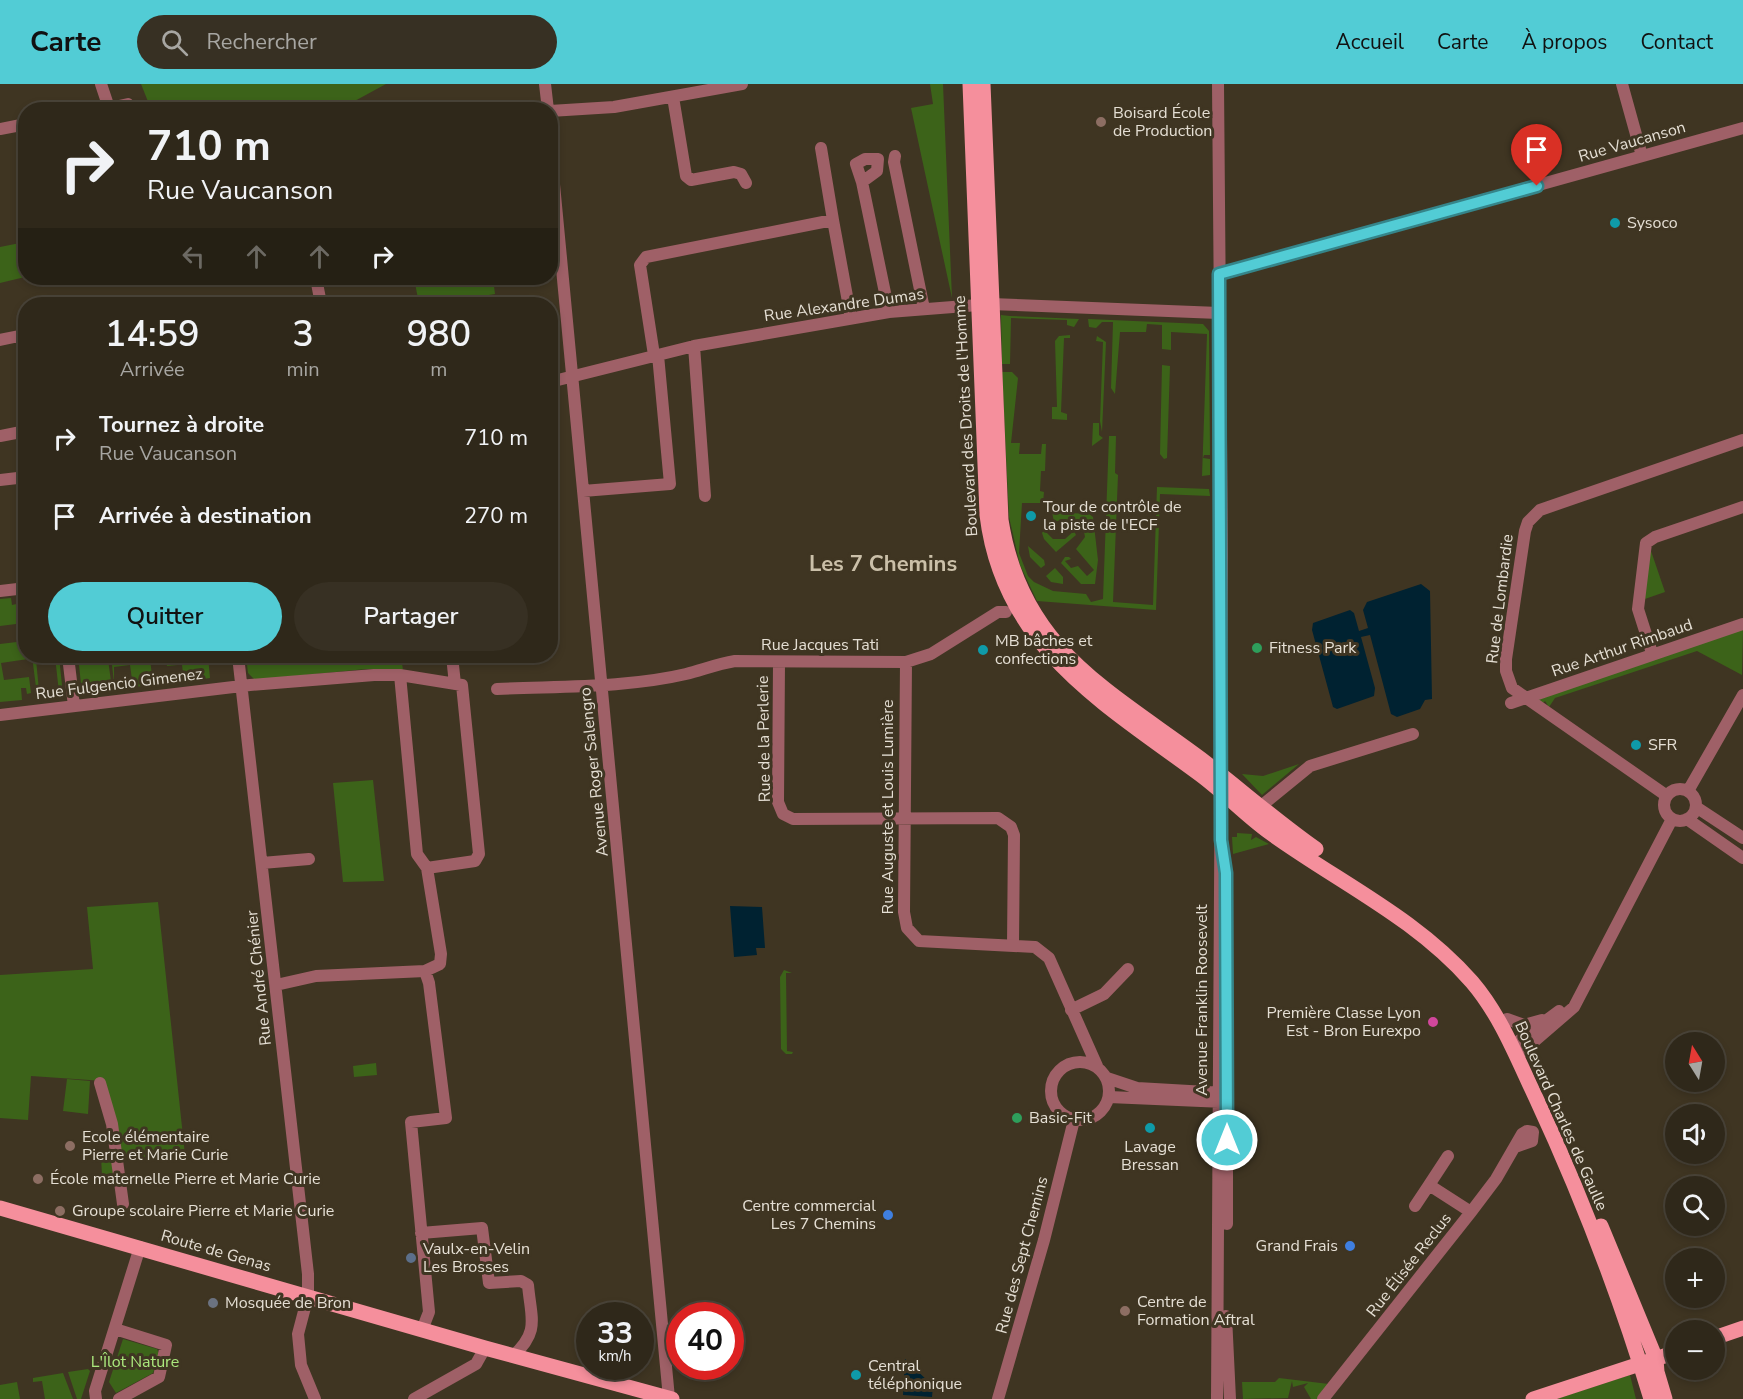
<!DOCTYPE html>
<html lang="fr">
<head>
<meta charset="utf-8">
<style>
	:root { --surface:#2f281a; --page:#373023; --text:#f1f3f6; --muted:#a7a6a2; --line:#4a4439; --accent:#52ccd5 }
	body { margin:0; font-family:"Nunito Sans",sans-serif; background:var(--page); color:var(--text); height:100vh; display:flex; flex-direction:column; font-size:22px; white-space:nowrap }
	* { box-sizing:border-box; margin:0 }
	p { font-size:20px; color:var(--muted) }
	.icon { flex:none; width:33px; height:33px; fill:none; stroke:currentColor; stroke-width:2; stroke-linecap:round; stroke-linejoin:round }
	.map { position:relative; flex:1; overflow:hidden }
	.drawer { position:absolute; left:18px; top:213px; width:540px; height:366px; display:flex; flex-direction:column; background:var(--surface); border-radius:24px; box-shadow:0 3px 9px #0003,0 0 0 2px var(--line) }
	.drawer>* { flex:none }
	.top-card { position:absolute; left:18px; top:18px; width:540px; height:183px; border-radius:24px; box-shadow:0 3px 9px #0003,0 0 0 2px var(--line); background:#2f281a; color:var(--text); overflow:hidden }
	.needle { width:39px; rotate:349deg }
	.fabs { position:absolute; left:1665px; top:948px; display:grid; gap:12px }
	.fabs a { display:grid; place-items:center; width:60px; height:60px; border-radius:50%; background:var(--surface); box-shadow:0 3px 9px #0003,0 0 0 2px var(--line); font-size:30px }
	.speed { position:absolute; left:576px; top:1218px; display:flex; gap:12px; font-size:30px; font-weight:700; text-align:center }
	.speed>* { display:grid; place-content:center; width:78px; height:78px; border-radius:50%; background:var(--surface); box-shadow:0 3px 9px #0003,0 0 0 2px var(--line); line-height:1 }
	.speed small { font-size:15px; font-weight:400 }
	.speed .limit { border:9px solid #d22; background:#fff; color:#111 }
	.pin { position:absolute; display:grid; place-items:center; width:51px; height:51px; color:#fff; margin:-62px -26px; border-radius:50% 50% 50% 0; rotate:-45deg; box-shadow:0 0 6px #0007 }
	.pin .icon { rotate:45deg }
	.me { position:absolute; width:66px; margin:-33px; rotate:0deg; stroke-linejoin:round; filter:drop-shadow(0 0 4px #0008) }
	.turn { display:flex; align-items:center; gap:21px; height:126px; padding:0 30px; font-size:27px }
	.turn .icon { width:78px; height:78px; stroke-width:2.5 }
	.turn b { display:block; font-size:42px; line-height:51px }
	.lanes { display:flex; align-items:center; height:57px; padding:0 30px; background:#0003; justify-content:center; gap:30px; direction:ltr }
	.lanes .off { opacity:.35 }
	.eta { display:flex; justify-content:space-evenly; align-items:center; height:102px; text-align:center }
	.eta b { font-size:36px; font-weight:600; line-height:42px }
	.primary-button { display:flex; gap:12px; margin-top:auto; padding:12px 30px }
	.primary-button a { flex:1; height:69px; border-radius:36px; background:var(--accent); color:#111; font-size:24px; font-weight:600; line-height:69px; text-align:center }
	.primary-button a+a { background:var(--page); color:var(--text) }
	ul { padding:0; list-style:none }
	li { display:flex; align-items:center; gap:18px; height:78px; padding:0 30px }
	li div { flex:1 }
	li b { display:block; font-size:22px }
	li em { font-style:normal }
	header { display:flex; align-items:center; gap:36px; box-sizing:border-box; height:84px; padding:0 30px; background:var(--accent); color:#111 }
	header strong { font-size:28px }
	nav { display:flex; gap:33px; margin-inline-start:auto; font-size:21px }
	.search { width:420px; height:54px; background:var(--page); display:flex; align-items:center; gap:15px; box-sizing:border-box; padding:0 21px; border-radius:33px; color:var(--muted); font-size:22px }
	.map>svg:first-child { display:block }
</style>
</head>
<body>
<header>
<strong>Carte</strong>
<div class="search"><svg class="icon" aria-label="search" viewBox="0 0 24 24"><circle cx="10" cy="10" r="6"/><path d="M15 15l6 6"/></svg>Rechercher</div>
<nav><a>Accueil</a><a>Carte</a><a>À propos</a><a>Contact</a></nav>
</header>
<div class="map">
<svg width="1743" height="1315" viewBox="0 0 1743 1315">
	<rect width="100%" height="100%" fill="#3f3522"/>
	<path fill="#3c6319" d="M 141,0 L 386,0 L 340,25 L 151,25 Z
		M 930,0 L 943,0 L 952,214 L 911,24 L 933,20 Z
		M 25,158 L 25,193 L 0,199 L 0,163 Z
		M 414,194 L 493,194 L 495,210 L 489,211 L 490,220 L 419,220 Z
		M 1001,231 L 1010,232 L 1079,235 L 1074,243 L 1067,241 L 1067,236 L 1011,234 L 1010,280 L 1002,280 Z
		M 1088,235 L 1203,240 L 1209,247 L 1210,371 L 1204,371 L 1203,374 L 1210,375 L 1210,391 L 1202,392 L 1207,250 L 1171,248 L 1171,266 L 1162,265 L 1162,241 L 1147,240 L 1146,248 L 1120,248 L 1115,310 L 1111,304 L 1113,238 L 1102,238 L 1096,244 L 1089,243 Z
		M 1070,251 L 1070,254 L 1064,254 L 1061,328 L 1067,330 L 1067,336 L 1052,335 L 1052,323 L 1057,323 L 1055,257 L 1059,252 Z
		M 1097,252 L 1106,258 L 1102,348 L 1100,337 L 1103,258 L 1096,257 Z
		M 1162,281 L 1170,282 L 1167,374 L 1164,375 L 1160,370 Z
		M 1002,288 L 1012,288 L 1018,294 L 1011,359 L 1020,359 L 1019,370 L 1041,370 L 1042,360 L 1046,360 L 1045,387 L 1041,387 L 1040,407 L 1044,408 L 1043,419 L 1022,419 L 1019,469 L 1028,492 L 1034,498 L 1053,507 L 1086,510 L 1091,518 L 1103,515 L 1109,352 L 1116,352 L 1115,389 L 1118,391 L 1113,518 L 1153,521 L 1157,403 L 1209,405 L 1210,412 L 1160,410 L 1156,526 L 1037,517 L 1020,481 L 1009,433 Z
		M 1093,339 L 1099,339 L 1099,351 L 1103,354 L 1092,362 Z
		M 1052,428 L 1089,430 L 1093,433 L 1098,476 L 1095,500 L 1081,500 L 1061,479 L 1065,473 L 1069,473 L 1071,475 L 1065,477 L 1071,484 L 1078,482 L 1087,492 L 1094,486 L 1076,465 L 1085,453 L 1083,442 L 1065,437 L 1065,435 L 1054,438 Z
		M 1044,446 L 1053,455 L 1065,455 L 1074,447 L 1076,451 L 1056,468 L 1044,455 L 1042,449 Z
		M 1028,462 L 1044,476 L 1045,481 L 1041,484 L 1030,473 Z
		M 1650,464 L 1665,508 L 1642,516 Z
		M 1055,484 L 1063,493 L 1063,500 L 1051,498 L 1046,492 Z
		M 11,514 L 12,521 L 21,519 L 24,539 L 0,542 L 0,515 Z
		M 1743,545 L 1742,591 L 1697,567 L 1555,614 L 1549,623 L 1545,617 L 1543,619 L 1536,614 Z
		M 25,557 L 28,575 L 1,579 L 4,596 L 29,593 L 31,609 L 27,610 L 26,604 L 21,604 L 22,616 L 0,618 L 0,560 Z
		M 32,572 L 59,572 L 63,611 L 50,612 L 50,610 L 59,608 L 55,573 L 46,576 L 45,573 L 36,575 L 39,607 L 46,607 L 46,613 L 34,614 L 37,611 Z
		M 78,572 L 84,572 L 83,580 L 108,575 L 112,605 L 82,609 Z
		M 111,572 L 177,572 L 178,581 L 167,582 L 166,572 L 150,574 L 153,601 L 133,603 L 130,581 L 114,583 L 114,599 Z
		M 181,572 L 208,572 L 210,594 L 184,598 Z
		M 246,572 L 401,572 L 403,586 L 366,585 L 255,596 L 248,589 Z
		M 1299,680 L 1262,711 L 1242,690 L 1263,692 Z
		M 373,696 L 384,797 L 343,798 L 333,699 Z
		M 1237,749 L 1252,750 L 1251,756 L 1256,753 L 1269,760 L 1233,770 L 1232,753 L 1237,753 Z
		M 158,818 L 185,1071 L 119,1075 L 104,997 L 31,992 L 28,1036 L 0,1034 L 0,891 L 93,885 L 87,823 Z
		M 784,886 L 792,889 L 786,889 L 787,967 L 793,968 L 792,970 L 786,970 L 781,965 L 780,893 Z
		M 376,979 L 377,991 L 354,993 L 353,982 Z
		M 67,995 L 90,997 L 88,1030 L 63,1027 Z
		M 101,1072 L 112,1072 L 113,1091 L 102,1092 Z
		M 123,1255 L 157,1265 L 159,1270 L 153,1289 L 116,1309 L 109,1298 Z
		M 88,1285 L 90,1287 L 81,1315 L 77,1315 L 68,1288 Z
		M 63,1289 L 73,1315 L 45,1315 L 42,1297 L 33,1298 L 33,1294 Z
		M 1630,1291 L 1636,1315 L 1558,1315 L 1559,1314 Z
		M 1279,1294 L 1329,1300 L 1317,1315 L 1311,1315 L 1304,1303 L 1308,1299 L 1293,1303 L 1292,1297 L 1288,1314 L 1243,1315 L 1242,1298 L 1275,1298 Z
		M 17,1298 L 20,1315 L 0,1315 L 0,1301 Z"/>
	<path fill="#002231" d="M 1421,500 L 1430,507 L 1432,615 L 1425,616 L 1420,625 L 1397,633 L 1391,630 L 1370,551 L 1361,553 L 1375,604 L 1374,612 L 1337,625 L 1333,623 L 1312,546 L 1313,539 L 1350,526 L 1354,529 L 1359,547 L 1368,544 L 1363,526 L 1367,518 Z
		M 730,822 L 762,823 L 765,864 L 756,864 L 757,871 L 734,873 Z
		M 905,1275 L 933,1302 L 932,1313 L 903,1311 Z"/>
	<g fill="none" stroke-linecap="round" stroke-linejoin="round">
		<path stroke="#9f6067" stroke-width="12" d="M 101,0 L 109,24
			M 545,0 L 548,26
			M 1622,0 L 1642,72
			M 673,13 L 686,92 L 691,96 L 734,88 L 741,90 L 746,99
			M 101,26 L 128,20
			M 550,27 L 614,23 L 742,0
			M 0,45 L 26,40
			M 550,58 L 669,1314
			M 821,64 L 833,136
			M 895,72 L 894,78 L 924,225
			M 862,98 L 877,87 L 878,75 L 865,75 L 856,80 L 862,98 L 889,228
			M 1219,190 L 1743,44
			M 316,194 L 321,220
			M 0,256 L 19,252 L 26,262
			M 694,262 L 705,412
			M 654,271 L 640,181 L 646,173 L 833,136 L 851,234
			M 550,298 L 694,262 L 889,228 L 991,220 L 1219,229
			M 0,352 L 26,347
			M 0,396 L 26,393
			M 583,407 L 670,400 L 658,271
			M 0,507 L 26,504
			M 1652,569 L 1638,525 L 1646,459 L 1655,453 L 1743,423
			M 68,572 L 74,622
			M 238,572 L 308,1190 L 308,1212 L 298,1250 L 301,1281 L 315,1315
			M 452,572 L 455,600
			M 906,578 L 904,828 L 907,844 L 919,857 L 1035,863 L 1049,874 L 1097,982
			M 779,579 L 778,718 L 783,730 L 793,735 L 998,734 L 1011,743 L 1014,751 L 1013,861
			M 400,591 L 417,770 L 427,784 L 441,870 L 440,880 L 425,887
			M 497,605 C 557,602 627,604 686,590 C 702,586 717,580 735,577 L 906,578 L 931,570 L 998,528 L 1006,528
			M 1511,619 L 1743,540
			M 0,631 L 250,601 L 374,591 L 400,591 L 462,601 L 479,770 L 475,777 L 427,784
			M1664 721a16 16 0 1 1 32 0a16 16 0 1 1-32 0Z
			M 1688,707 L 1743,611
			M 1667,712 L 1512,604 L 1506,587 L 1506,575 L 1525,447 L 1528,438 L 1540,426 L 1743,356
			M 1260,723 L 1310,682 L 1413,650
			M 1696,723 L 1743,754
			M 1687,735 L 1743,774
			M 262,779 L 309,775
			M 276,901 L 316,892 L 425,887 L 429,899 L 446,1034 L 411,1038 L 429,1228 L 422,1246
			M 1227,902 L 1227,1140
			M 1071,926 L 1104,910 L 1128,885
			M 1507,935 L 1524,941 L 1542,936
			M 1512,962 L 1559,927
			M 1517,972 L 1574,923 L 1672,735
			M1051 1007a29 29 0 1 1 58 0a29 29 0 1 1-58 0Z
			M 1107,994 L 1137,1004 L 1224,1009
			M 100,999 L 112,1040 L 123,1120
			M 1109,1013 L 1224,1018
			M 1448,1072 L 1429,1101 L 1471,1128
			M 1415,1122 L 1429,1101
			M 421,1149 L 482,1144 L 489,1199 L 521,1197 L 528,1201 C 531,1235 540,1247 513,1272
			M 1226,1232 L 1230,1315
			M 115,1245 L 166,1261 L 159,1293 L 119,1315
			M 96,1315 L 95,1307 L 140,1163
			M 414,1315 L 476,1280 L 485,1264
			M 998,1315 L 1044,1156 L 1074,1036
			M 1217,1315 L 1222,472 L 1218,0
			M 1323,1315 L 1471,1128 L 1496,1095 L 1522,1050 L 1527,1047 L 1533,1048 L 1532,1057 L 1515,1063"/>
		<path stroke="#f58f9c" stroke-width="15" d="M 970,0 L 987,431 C 1003,562 1102,618 1198,689 C 1223,707 1244,730 1269,748 C 1338,798 1415,833 1472,898 C 1501,932 1517,974 1536,1014 C 1581,1111 1620,1212 1651,1315
			M 983,0 L 1001,436 C 1021,564 1107,605 1201,675 C 1240,705 1276,737 1316,765
			M 0,1124 L 485,1264 L 672,1315
			M 1601,1142 L 1656,1275 L 1657,1288 L 1665,1315
			M 1714,1254 L 1743,1244
			M 1533,1315 L 1676,1268"/>
	</g>
	<g fill="none" stroke-linecap="round" stroke-linejoin="round">
		<g stroke="#35858a" stroke-width="15">
			<path id="route" d="M 1227,1056 L 1226,789 L 1221,756 L 1219,190 L 1537,102"/>
		</g>
		<use href="#route" stroke="#52ccd5" stroke-width="10"/>
	</g>
	<g fill="#8d6e63" stroke="#3f3522" stroke-width="2">
		<circle cx="1101" cy="38" r="6"/>
		<circle cx="70" cy="1062" r="6"/>
		<circle cx="38" cy="1095" r="6"/>
		<circle cx="60" cy="1127" r="6"/>
		<circle cx="1125" cy="1227" r="6"/>
	</g>
	<g fill="#0f9aa8" stroke="#3f3522" stroke-width="2">
		<circle cx="1615" cy="139" r="6"/>
		<circle cx="1031" cy="432" r="6"/>
		<circle cx="983" cy="566" r="6"/>
		<circle cx="1636" cy="661" r="6"/>
		<circle cx="1150" cy="1044" r="6"/>
		<circle cx="856" cy="1291" r="6"/>
	</g>
	<g fill="#2e9e5b" stroke="#3f3522" stroke-width="2">
		<circle cx="1257" cy="564" r="6"/>
		<circle cx="1017" cy="1034" r="6"/>
	</g>
	<circle fill="#d1479c" stroke="#3f3522" stroke-width="2" cx="1433" cy="938" r="6"/>
	<g fill="#3f7fe0" stroke="#3f3522" stroke-width="2">
		<circle cx="888" cy="1131" r="6"/>
		<circle cx="1350" cy="1162" r="6"/>
	</g>
	<circle fill="#5c6f8a" stroke="#3f3522" stroke-width="2" cx="411" cy="1174" r="6"/>
	<circle fill="#6b7280" stroke="#3f3522" stroke-width="2" cx="213" cy="1219" r="6"/>
	<g text-anchor="middle" dominant-baseline="central" stroke-width="6" stroke-linejoin="round" paint-order="stroke">
		<g font-size="16" fill="#e5dfd4" stroke="#3f3522" text-anchor="start">
			<text x="1113" y="29">Boisard École<tspan x="1113" dy="18">de Production</tspan></text>
			<text x="1627" y="139">Sysoco</text>
			<text x="1043" y="423">Tour de contrôle de<tspan x="1043" dy="18">la piste de l'ECF</tspan></text>
			<text x="995" y="557">MB bâches et<tspan x="995" dy="18">confections</tspan></text>
			<text x="1269" y="564">Fitness Park</text>
			<text x="1648" y="661">SFR</text>
			<text x="1421" y="929" text-anchor="end">Première Classe Lyon<tspan x="1421" dy="18">Est - Bron Eurexpo</tspan></text>
			<text x="1029" y="1034">Basic-Fit</text>
			<text x="82" y="1053">Ecole élémentaire<tspan x="82" dy="18">Pierre et Marie Curie</tspan></text>
			<text x="1150" y="1063" text-anchor="middle">Lavage<tspan x="1150" dy="18">Bressan</tspan></text>
			<text x="50" y="1095">École maternelle Pierre et Marie Curie</text>
			<text x="876" y="1122" text-anchor="end">Centre commercial<tspan x="876" dy="18">Les 7 Chemins</tspan></text>
			<text x="72" y="1127">Groupe scolaire Pierre et Marie Curie</text>
			<text x="1338" y="1162" text-anchor="end">Grand Frais</text>
			<text x="423" y="1165">Vaulx-en-Velin<tspan x="423" dy="18">Les Brosses</tspan></text>
			<text x="1137" y="1218">Centre de<tspan x="1137" dy="18">Formation Aftral</tspan></text>
			<text x="225" y="1219">Mosquée de Bron</text>
			<text x="868" y="1282">Central<tspan x="868" dy="18">téléphonique</tspan></text>
		</g>
		<g font-size="16" fill="#e5dfd4" stroke="#3f3522">
			<text transform="translate(1632 58) rotate(-16)">Rue Vaucanson</text>
			<text transform="translate(844 221) rotate(-8)">Rue Alexandre Dumas</text>
			<text transform="translate(966 332) rotate(-93)">Boulevard des Droits de l'Homme</text>
			<text transform="translate(1500 515) rotate(-83)">Rue de Lombardie</text>
			<text x="820" y="561">Rue Jacques Tati</text>
			<text transform="translate(1622 564) rotate(-19)">Rue Arthur Rimbaud</text>
			<text transform="translate(119 600) rotate(-7)">Rue Fulgencio Gimenez</text>
			<text transform="translate(764 655) rotate(-91)">Rue de la Perlerie</text>
			<text transform="translate(594 688) rotate(-96)">Avenue Roger Salengro</text>
			<text transform="translate(888 723) rotate(-90)">Rue Auguste et Louis Lumière</text>
			<text transform="translate(259 894) rotate(-96)">Rue André Chénier</text>
			<text transform="translate(1202 916) rotate(-90)">Avenue Franklin Roosevelt</text>
			<text transform="translate(1561 1032) rotate(66)">Boulevard Charles de Gaulle</text>
			<text transform="translate(216 1167) rotate(16)">Route de Genas</text>
			<text transform="translate(1022 1171) rotate(-75)">Rue des Sept Chemins</text>
			<text transform="translate(1409 1181) rotate(-52)">Rue Élisée Reclus</text>
		</g>
		<g font-size="16" fill="#abe97d" stroke="#3f3522">
			<text x="135" y="1278">L'Îlot Nature</text>
		</g>
		<g font-size="22" font-weight="bold" fill="#cbc0a9" stroke="#3f3522">
			<text x="883" y="480">Les 7 Chemins</text>
		</g>
	</g>
</svg>
<div class="fabs">
<a><svg class="needle" viewBox="-14 -14 28 28"><path d="M0-13l5 13h-10z" fill="#e53935"/><path d="M0 13l5-13h-10z" fill="#a7a6a2"/></svg></a>
<a><svg class="icon" aria-label="sound" viewBox="0 0 24 24"><path d="M4 9h4l5-4v14l-5-4H4zM17 9q2 3 0 6"/></svg></a>
<a><svg class="icon" aria-label="search" viewBox="0 0 24 24"><circle cx="10" cy="10" r="6"/><path d="M15 15l6 6"/></svg></a>
<a>+</a>
<a>−</a>
</div>
<div class="speed"><div>33<small>km/h</small></div><div class="limit">40</div></div>
<div class="pin" style="left:1537px;top:102px;background:#d93025"><svg class="icon" aria-label="arrive" viewBox="0 0 24 24"><path d="M6 21V4h12l-3 4 3 4H6"/></svg></div>
<svg class="me" style="left:1227px;top:1056px" viewBox="-20 -20 40 40"><circle r="17" fill="#52ccd5" stroke="#fff" stroke-width="3"/><path d="M0-11L8 9 0 5-8 9z" fill="#fff"/></svg>
<div class="top-card">
<div class="turn"><svg class="icon" aria-label="right" viewBox="0 0 24 24"><path d="M7 20v-9h11M14 6l5 5-5 5"/></svg><div><b>710 m</b>Rue Vaucanson</div></div>
<div class="lanes"><svg class="icon off" aria-label="left" viewBox="0 0 24 24"><path d="M17 20v-9H6M10 6l-5 5 5 5"/></svg><svg class="icon off" aria-label="ahead" viewBox="0 0 24 24"><path d="M12 20V5M6 11l6-6 6 6"/></svg><svg class="icon off" aria-label="ahead" viewBox="0 0 24 24"><path d="M12 20V5M6 11l6-6 6 6"/></svg><svg class="icon" aria-label="right" viewBox="0 0 24 24"><path d="M7 20v-9h11M14 6l5 5-5 5"/></svg></div>
</div>
<section class="drawer">
<div class="eta">
<div><b>14:59</b><p>Arrivée</p></div>
<div><b>3</b><p>min</p></div>
<div><b>980</b><p>m</p></div>
</div>
<ul>
<li><svg class="icon" aria-label="right" viewBox="0 0 24 24"><path d="M7 20v-9h11M14 6l5 5-5 5"/></svg><div><b>Tournez à droite</b><p>Rue Vaucanson</p></div><em>710 m</em></li>
<li><svg class="icon" aria-label="arrive" viewBox="0 0 24 24"><path d="M6 21V4h12l-3 4 3 4H6"/></svg><div><b>Arrivée à destination</b></div><em>270 m</em></li>
</ul>
<div class="primary-button"><a>Quitter</a><a>Partager</a></div>
</section>
</div>
</body>
</html>
